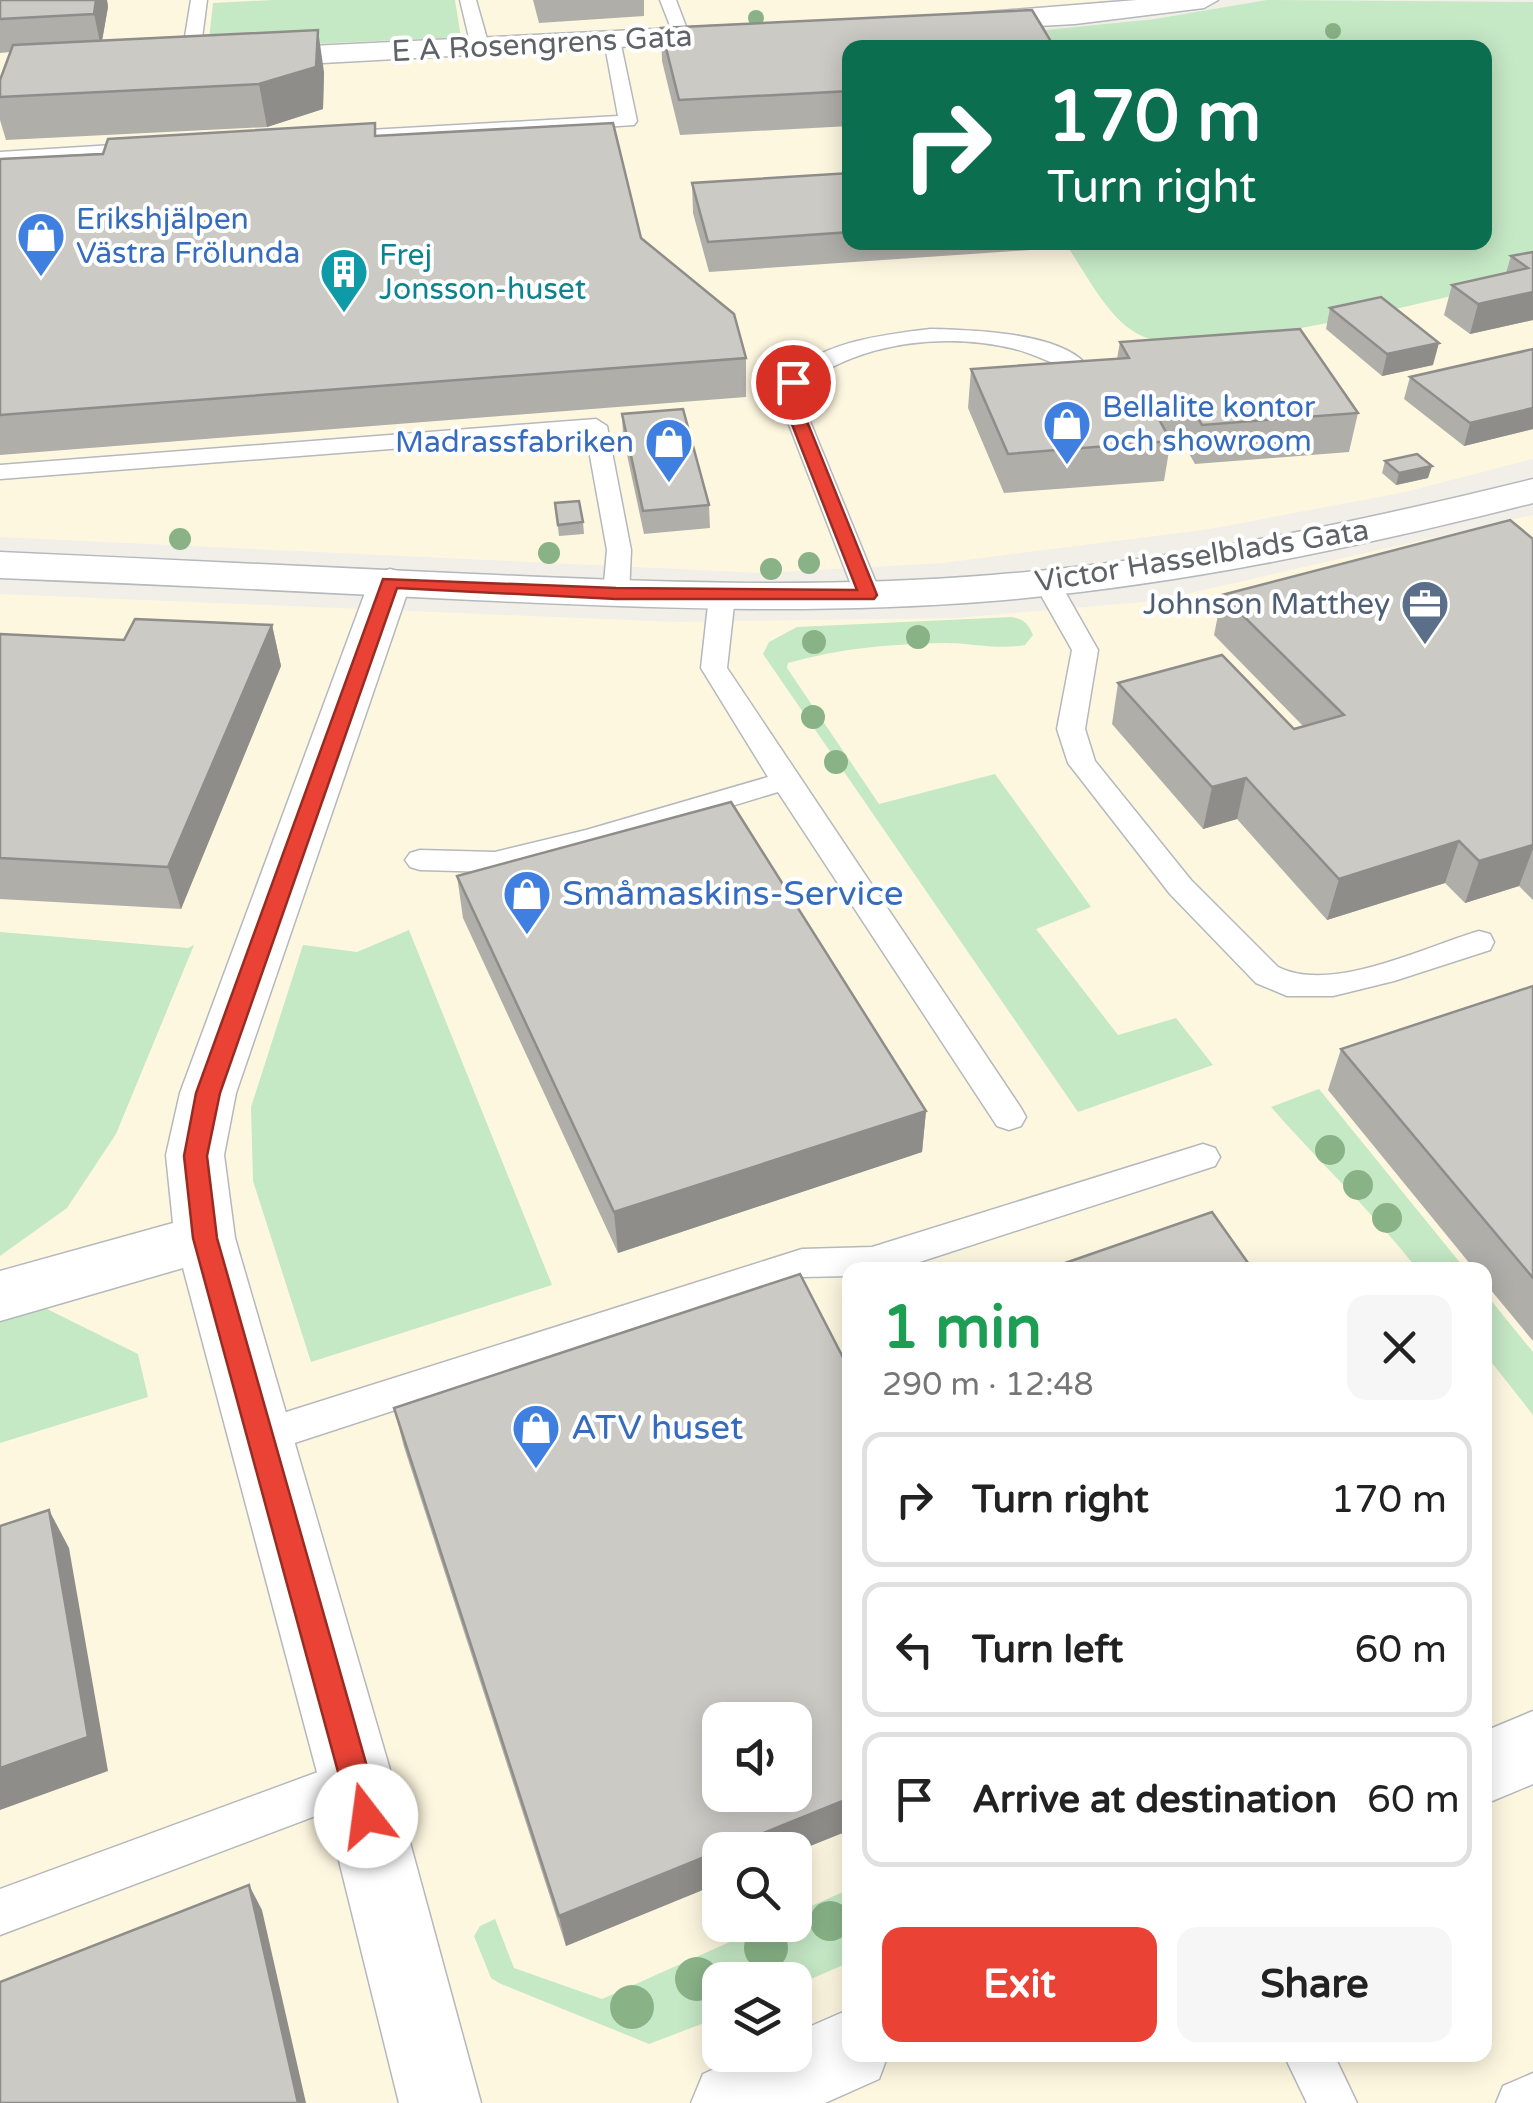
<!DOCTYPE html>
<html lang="en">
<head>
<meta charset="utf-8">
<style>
	:root { --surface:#fff; --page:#f6f6f6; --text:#222; --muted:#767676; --line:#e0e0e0; --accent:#ea4335 }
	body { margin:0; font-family:"Varela Round",sans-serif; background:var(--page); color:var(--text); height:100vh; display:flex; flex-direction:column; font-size:38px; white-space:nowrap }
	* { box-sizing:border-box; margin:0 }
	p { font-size:32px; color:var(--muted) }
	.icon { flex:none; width:55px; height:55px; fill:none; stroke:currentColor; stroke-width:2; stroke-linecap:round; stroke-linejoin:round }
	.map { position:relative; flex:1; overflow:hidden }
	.sheet { position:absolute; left:842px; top:1262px; width:650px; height:800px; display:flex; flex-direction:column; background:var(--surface); border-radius:20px; box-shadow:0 5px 25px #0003 }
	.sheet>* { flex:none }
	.hud { position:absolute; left:842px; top:40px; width:650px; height:210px; border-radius:20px; box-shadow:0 5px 25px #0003; background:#0b6e4f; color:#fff; overflow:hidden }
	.buttons { position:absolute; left:702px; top:1702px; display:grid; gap:20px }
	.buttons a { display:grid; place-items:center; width:110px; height:110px; border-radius:20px; background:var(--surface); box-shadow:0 5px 25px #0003; font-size:50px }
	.pin { position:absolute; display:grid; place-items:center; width:85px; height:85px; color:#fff; margin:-42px; border:5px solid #fff; border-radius:50%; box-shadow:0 2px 10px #0007 }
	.me { position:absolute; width:110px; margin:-55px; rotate:345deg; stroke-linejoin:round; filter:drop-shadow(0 0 8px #0008) }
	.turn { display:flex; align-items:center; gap:35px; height:210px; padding:0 40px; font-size:45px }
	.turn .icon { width:130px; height:130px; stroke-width:2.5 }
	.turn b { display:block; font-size:70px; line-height:85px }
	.round { display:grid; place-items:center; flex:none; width:105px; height:105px; border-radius:20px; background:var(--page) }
	.headline { display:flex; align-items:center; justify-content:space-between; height:170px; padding:0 40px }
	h1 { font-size:60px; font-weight:700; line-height:75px; color:#1e9e55 }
	.button { display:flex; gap:20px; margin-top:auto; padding:20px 40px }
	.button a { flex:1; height:115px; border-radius:20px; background:var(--accent); color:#fff; font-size:40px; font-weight:700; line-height:115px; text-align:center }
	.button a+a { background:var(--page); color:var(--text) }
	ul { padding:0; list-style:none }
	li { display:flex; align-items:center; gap:30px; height:135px; margin:0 20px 15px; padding:0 20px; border:5px solid var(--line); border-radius:20px }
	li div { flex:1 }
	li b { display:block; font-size:38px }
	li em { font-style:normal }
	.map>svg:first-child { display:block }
</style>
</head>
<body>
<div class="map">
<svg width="1533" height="2103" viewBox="0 0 1533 2103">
	<rect width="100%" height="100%" fill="#f1efe8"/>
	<path fill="#fef7e0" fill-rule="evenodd" d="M 0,0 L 1115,0 L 1024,8 L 850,48 L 850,242 L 1065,243 L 1116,316 L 1287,330 L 1533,277 L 1533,459 L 1405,492 L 1210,529 L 942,563 L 764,573 L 0,537 Z
		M 1533,515 L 1533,2103 L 0,2103 L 0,1208 L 187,948 L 0,932 L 0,594 L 674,622 L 955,618 L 1155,601 ZM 850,1270 L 1485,1270 L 1485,2055 L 850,2055 ZM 720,1720 L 795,1720 L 795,1795 L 720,1795 ZM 720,1850 L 795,1850 L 795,1925 L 720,1925 ZM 720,1980 L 795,1980 L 795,2055 L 720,2055 Z"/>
	<path fill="#c5e8c5" d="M 272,0 L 455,0 L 461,37 L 208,49 L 213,3 Z
		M 1267,0 L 1533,2 L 1533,277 C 1460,293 1200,362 1142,336 C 1108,321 1085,271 1065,243 L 1485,242 L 1485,48 L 1057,48 L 1046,30 L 1155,19 Z
		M 1012,617 C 1024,620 1028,623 1033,635 L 1025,645 C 997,650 972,643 945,643 C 892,644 840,648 788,663 L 787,668 L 879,804 L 995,774 L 1091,907 L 1036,929 L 1118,1035 L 1176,1018 L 1213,1065 L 1078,1112 L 763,654 L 769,642 L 797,627 Z
		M 409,930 L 552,1285 L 311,1362 L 253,1181 L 251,1107 L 303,945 L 357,952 Z
		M 0,932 L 188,948 L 194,945 L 116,1134 L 67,1208 L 0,1256 Z
		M 1319,1089 L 1466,1270 L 1418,1270 C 1373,1212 1320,1163 1271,1107 Z
		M 1485,1293 L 1533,1352 L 1533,1415 L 1485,1354 Z
		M 35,1303 L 138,1354 L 148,1397 L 0,1443 L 0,1314 Z
		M 850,1889 L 850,1962 L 795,1986 L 795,1980 L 720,1980 L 720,2017 L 649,2044 L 499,1983 L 491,1978 L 474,1936 L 480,1926 L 495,1919 L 514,1968 L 602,1999 L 768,1925 L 795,1925 L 795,1913 Z"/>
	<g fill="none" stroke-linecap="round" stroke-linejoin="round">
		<g stroke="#b5b8bc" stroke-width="3">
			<path id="service" d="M 191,0 L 207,0 L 199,61 L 190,66 L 181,61 Z
				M 460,0 L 476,0 L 489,46 L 486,50 L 471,46 Z
				M 660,0 L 676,0 L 690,37 L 688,41 L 676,41 Z
				M 612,35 L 620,40 L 637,121 L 634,125 L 334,144 L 325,138 L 334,132 L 618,116 L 604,40 Z
				M 146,143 L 153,145 L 153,153 L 0,164 L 0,152 Z
				M 930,329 C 972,330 1055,332 1085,363 L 1074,370 C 1054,365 1035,354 1015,349 C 944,332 863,342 804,384 L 803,404 L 881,595 L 868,603 L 855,595 L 781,404 L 782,382 C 816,342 881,335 930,329 Z
				M 596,419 L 607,426 L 631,550 L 629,594 L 616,602 L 603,594 L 607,550 L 586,434 L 0,479 L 0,465 Z
				M 1047,575 L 1060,583 L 1098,650 L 1085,729 L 1095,761 L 1191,880 L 1278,967 C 1332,994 1424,947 1479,931 L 1490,934 L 1494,942 L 1490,950 L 1394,981 L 1333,996 L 1287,996 L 1256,983 L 1170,894 L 1068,763 L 1057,729 L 1072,650 L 1034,583 Z
				M 722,588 L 735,596 L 727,668 L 1021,1108 L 1026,1117 L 1021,1126 L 1009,1130 L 997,1126 L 778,792 L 600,846 L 495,872 L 420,870 L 410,867 L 405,860 L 410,853 L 420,850 L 495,852 L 586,830 L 768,777 L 701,668 L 709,596 Z
				M 1203,1144 L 1215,1148 L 1220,1157 L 1215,1166 L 895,1270 L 850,1270 L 850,1276 L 802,1277 L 261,1454 L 247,1449 L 242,1437 L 247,1425 L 261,1420 L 802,1249 L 872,1247 Z
				M 356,1758 L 371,1765 L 378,1780 L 371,1795 L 0,1935 L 0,1889 Z
				M 1284,2055 L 1334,2055 L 1357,2103 L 1307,2103 Z
				M 1533,2073 L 1533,2103 L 1496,2103 L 1503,2086 Z"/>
		</g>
		<g stroke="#b5b8bc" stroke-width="3">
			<path id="minor" d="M 1137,0 L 1218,0 L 1204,8 L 1075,24 L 963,30 L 953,28 L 949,22 L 953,16 L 963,14 Z
				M 737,25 L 747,28 L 751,34 L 747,40 L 249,67 L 239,64 L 234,58 L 239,52 L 249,49 Z
				M 390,569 L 405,573 L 411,582 L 236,1093 L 224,1155 L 235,1238 L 393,1780 L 481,2103 L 399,2103 L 319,1780 L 183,1268 L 0,1321 L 0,1271 L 173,1223 L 166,1155 L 180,1093 L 369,582 L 375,573 Z
				M 1533,1711 L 1533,1784 L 1485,1804 L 1485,1731 Z
				M 850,2009 L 850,2055 L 888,2055 L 879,2079 L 825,2103 L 691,2103 L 703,2074 L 745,2055 L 795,2055 L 795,2033 Z"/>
		</g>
		<g stroke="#b5b8bc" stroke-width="3">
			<path id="tertiary" d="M 1533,479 L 1533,503 C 1355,548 1176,586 992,601 C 819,615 645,608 473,600 C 315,592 158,584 0,578 L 0,552 C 158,559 315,567 473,574 C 645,582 819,589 992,575 C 1176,561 1354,523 1533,479 Z"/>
		</g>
		<use href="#service" fill="#fff" fill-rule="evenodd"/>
		<use href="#minor" fill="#fff" fill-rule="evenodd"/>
		<use href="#tertiary" fill="#fff" fill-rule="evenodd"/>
	</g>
	<g fill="#89b387">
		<circle cx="756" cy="18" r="8"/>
		<circle cx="1333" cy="31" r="8"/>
		<circle cx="180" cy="539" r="11"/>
		<circle cx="549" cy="553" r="11"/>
		<circle cx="809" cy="563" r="11"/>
		<circle cx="771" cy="569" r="11"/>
		<circle cx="918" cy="637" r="12"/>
		<circle cx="814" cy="642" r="12"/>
		<circle cx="813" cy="717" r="12"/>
		<circle cx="836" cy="762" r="12"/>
		<circle cx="1330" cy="1150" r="15"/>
		<circle cx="1358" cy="1185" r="15"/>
		<circle cx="1387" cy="1218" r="15"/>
		<circle cx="830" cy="1921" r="20"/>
		<circle cx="766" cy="1948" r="22"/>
		<circle cx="697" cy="1979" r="22"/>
		<circle cx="632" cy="2007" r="22"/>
	</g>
	<path fill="#afaea9" d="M 0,0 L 107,0 L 108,7 L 102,40 L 324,72 L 323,109 L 267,127 L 6,140 L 0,120 L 0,80 L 11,52 L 0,53 Z
		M 533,0 L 644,0 L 644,16 L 539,23 Z
		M 661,28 L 850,48 L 850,126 L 680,135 L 662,61 Z
		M 377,136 L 641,238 L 746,358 L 746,397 L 0,455 L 0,159 Z
		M 850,173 L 850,242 L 1045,242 L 1044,249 L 709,272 L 693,213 L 692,183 Z
		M 1533,252 L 1533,320 L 1470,334 L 1444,315 L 1452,285 L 1506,273 L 1511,256 Z
		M 1330,308 L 1433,365 L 1382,376 L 1326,329 Z
		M 1120,342 L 1358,413 L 1349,452 L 1195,464 L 1187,450 L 1169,451 L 1164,481 L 1004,493 L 968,408 L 971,369 L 1117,359 Z
		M 1533,349 L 1533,429 L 1464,446 L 1404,399 L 1410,377 Z
		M 622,414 L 709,505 L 710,528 L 644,534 L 623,436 Z
		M 1385,461 L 1428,478 L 1396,485 L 1382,473 Z
		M 555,503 L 583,522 L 584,534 L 559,536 Z
		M 1533,539 L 1533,900 L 1519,886 L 1465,903 L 1445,883 L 1327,920 L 1237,819 L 1203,829 L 1112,724 L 1118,683 L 1294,729 L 1304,727 L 1214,635 L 1222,595 Z
		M 272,625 L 281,666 L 181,909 L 0,899 L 0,634 L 124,640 Z
		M 457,876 L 926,1111 L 922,1152 L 618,1253 L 463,918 Z
		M 1533,986 L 1533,1341 L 1485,1283 L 1485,1270 L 1475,1270 L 1328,1090 L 1341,1049 Z
		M 850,1371 L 850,1830 L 795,1852 L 795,1850 L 566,1946 L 404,1447 L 394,1408 Z"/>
	<path fill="#8f8d8a" d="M 96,0 L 107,0 L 108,7 L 101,47 L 94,14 Z
		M 318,30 L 324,72 L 323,109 L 267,127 L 259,84 Z
		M 1533,292 L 1533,320 L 1470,334 L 1478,304 Z
		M 1439,343 L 1433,365 L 1382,376 L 1387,354 Z
		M 1533,408 L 1533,429 L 1464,446 L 1470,423 Z
		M 1432,466 L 1428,478 L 1396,485 L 1399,473 Z
		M 272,625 L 281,666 L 181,909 L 168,867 Z
		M 1246,778 L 1237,819 L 1203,829 L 1212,787 Z
		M 1459,841 L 1445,883 L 1327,920 L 1339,879 Z
		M 1533,845 L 1533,849 L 1519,886 L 1465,903 L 1479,861 Z
		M 926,1111 L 922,1152 L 618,1253 L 614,1212 Z
		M 49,1510 L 69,1548 L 108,1771 L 0,1810 L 0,1768 Z
		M 850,1798 L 850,1830 L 795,1852 L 795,1850 L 721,1850 Z
		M 720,1851 L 720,1883 L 566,1946 L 559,1916 Z
		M 249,1885 L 262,1910 L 306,2103 L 298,2103 Z"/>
	<path fill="#cccac5" stroke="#8f8d8a" stroke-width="2.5" fill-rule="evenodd" d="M 0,0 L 96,0 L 94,14 L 0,19 Z
		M 1032,10 L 1055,48 L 850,48 L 850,91 L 679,100 L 661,28 Z
		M 318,30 L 316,67 L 259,84 L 0,97 L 0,80 L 13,45 Z
		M 375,123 L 375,136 L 613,123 L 641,238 L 734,314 L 746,358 L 0,415 L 0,159 L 103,154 L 108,139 Z
		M 850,173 L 850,232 L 708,242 L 692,183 Z
		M 1533,252 L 1533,292 L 1478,304 L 1452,285 L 1528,268 L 1511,256 Z
		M 1381,297 L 1439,343 L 1387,354 L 1330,308 Z
		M 1300,329 L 1358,413 L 1202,425 L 1194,411 L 1156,414 L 1171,441 L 1008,454 L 971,369 L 1129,358 L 1120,342 Z
		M 1533,349 L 1533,408 L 1470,423 L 1410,377 Z
		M 683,409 L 709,505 L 643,511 L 622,414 Z
		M 1417,454 L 1432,466 L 1399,473 L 1385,461 Z
		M 579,501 L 583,522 L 558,525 L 555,503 Z
		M 1510,520 L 1533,539 L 1533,845 L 1479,861 L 1459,841 L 1339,879 L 1246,778 L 1212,787 L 1118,683 L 1222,655 L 1294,729 L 1344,715 L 1222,595 Z
		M 135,619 L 272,625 L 168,867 L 0,858 L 0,634 L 124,640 Z
		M 731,802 L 926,1111 L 614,1212 L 457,876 Z
		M 1533,986 L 1533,1278 L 1341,1049 Z
		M 1212,1212 L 1253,1270 L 1045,1270 Z
		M 800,1274 L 850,1371 L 850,1798 L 559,1916 L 394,1408 ZM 720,1720 L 795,1720 L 795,1795 L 720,1795 Z
		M 49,1510 L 88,1737 L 0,1768 L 0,1526 Z
		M 249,1885 L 298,2103 L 0,2103 L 0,1982 Z"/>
	<path fill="#ea4335" stroke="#982c22" stroke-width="2.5" d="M 793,377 L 801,382 L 800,404 L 877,595 L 874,599 L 616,599 L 397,588 L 220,1093 L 207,1156 L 217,1238 L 381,1816 L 376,1826 L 366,1831 L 355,1826 L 350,1816 L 193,1238 L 184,1156 L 196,1093 L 383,579 L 616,588 L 857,590 L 784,404 L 785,382 Z"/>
	<defs>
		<g id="shop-pin" transform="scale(2.5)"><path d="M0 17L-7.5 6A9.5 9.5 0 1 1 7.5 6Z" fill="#3f7fe0" stroke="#fff"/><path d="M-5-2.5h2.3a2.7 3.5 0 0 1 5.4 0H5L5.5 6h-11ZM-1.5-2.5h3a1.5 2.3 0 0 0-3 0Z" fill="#fff"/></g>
		<g id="building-pin" transform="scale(2.5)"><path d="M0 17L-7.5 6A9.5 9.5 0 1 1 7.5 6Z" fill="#0f9aa8" stroke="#fff"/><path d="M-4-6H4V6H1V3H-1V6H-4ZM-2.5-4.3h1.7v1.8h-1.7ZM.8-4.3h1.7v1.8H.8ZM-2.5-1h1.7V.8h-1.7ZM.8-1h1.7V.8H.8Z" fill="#fff"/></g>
		<g id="office-pin" transform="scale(2.5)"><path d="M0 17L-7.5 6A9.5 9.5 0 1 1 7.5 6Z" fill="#5c6f8a" stroke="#fff"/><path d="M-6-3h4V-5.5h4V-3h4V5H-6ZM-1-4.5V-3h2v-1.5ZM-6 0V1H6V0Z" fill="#fff"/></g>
	</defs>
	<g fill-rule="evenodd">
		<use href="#shop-pin" x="41" y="236"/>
		<use href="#building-pin" x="344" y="272"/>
		<use href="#shop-pin" x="1067" y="424"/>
		<use href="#shop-pin" x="669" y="442"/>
		<use href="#office-pin" x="1425" y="604"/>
		<use href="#shop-pin" x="527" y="894"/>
		<use href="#shop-pin" x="536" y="1428"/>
	</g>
	<g text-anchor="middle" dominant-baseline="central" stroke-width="8" stroke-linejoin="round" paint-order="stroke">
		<g font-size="30" fill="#5f6368" stroke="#fff">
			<text transform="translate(542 44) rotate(-3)">E A Rosengrens Gata</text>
			<text transform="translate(1202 556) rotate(-9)">Victor Hasselblads Gata</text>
		</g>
		<g font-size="30" fill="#366cbe" stroke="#fff" text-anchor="start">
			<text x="76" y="219">Erikshjälpen<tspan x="76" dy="34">Västra Frölunda</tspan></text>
			<text x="1102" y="407">Bellalite kontor<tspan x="1102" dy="34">och showroom</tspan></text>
			<text x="634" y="442" text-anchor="end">Madrassfabriken</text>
		</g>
		<g font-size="30" fill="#0d838f" stroke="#fff" text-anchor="start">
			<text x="379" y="255">Frej<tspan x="379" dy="34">Jonsson-huset</tspan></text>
		</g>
		<g font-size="30" fill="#4e5e75" stroke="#fff" text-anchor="end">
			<text x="1390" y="604">Johnson Matthey</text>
		</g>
		<g font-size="35" fill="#366cbe" stroke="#fff" text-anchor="start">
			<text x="562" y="894">Småmaskins-Service</text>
			<text x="571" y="1428">ATV huset</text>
		</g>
	</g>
</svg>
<div class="buttons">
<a><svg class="icon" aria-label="sound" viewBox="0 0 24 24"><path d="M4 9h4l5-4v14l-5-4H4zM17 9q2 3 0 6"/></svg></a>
<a><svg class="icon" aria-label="search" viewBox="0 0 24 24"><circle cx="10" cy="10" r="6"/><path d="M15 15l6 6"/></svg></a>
<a><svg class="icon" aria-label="layers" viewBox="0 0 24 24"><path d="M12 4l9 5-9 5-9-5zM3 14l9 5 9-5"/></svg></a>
</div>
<div class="pin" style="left:793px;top:382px;background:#d93025"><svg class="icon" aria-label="arrive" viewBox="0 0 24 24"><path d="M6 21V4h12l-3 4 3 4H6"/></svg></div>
<svg class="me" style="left:366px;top:1816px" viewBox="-20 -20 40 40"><circle r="19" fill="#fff"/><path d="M0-13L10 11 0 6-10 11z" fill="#ea4335"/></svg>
<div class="hud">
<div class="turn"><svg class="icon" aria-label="right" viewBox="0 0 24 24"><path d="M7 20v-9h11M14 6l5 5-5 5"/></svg><div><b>170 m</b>Turn right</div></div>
</div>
<section class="sheet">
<div class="headline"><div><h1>1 min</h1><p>290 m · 12:48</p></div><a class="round"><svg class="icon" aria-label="close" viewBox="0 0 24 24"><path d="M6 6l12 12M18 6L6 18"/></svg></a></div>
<ul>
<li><svg class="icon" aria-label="right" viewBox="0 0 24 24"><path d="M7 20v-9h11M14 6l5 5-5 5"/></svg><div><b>Turn right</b></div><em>170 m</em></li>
<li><svg class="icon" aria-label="left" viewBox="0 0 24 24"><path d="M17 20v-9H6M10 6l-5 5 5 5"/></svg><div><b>Turn left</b></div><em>60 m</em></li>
<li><svg class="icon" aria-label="arrive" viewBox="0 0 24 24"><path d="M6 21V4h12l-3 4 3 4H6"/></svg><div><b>Arrive at destination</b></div><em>60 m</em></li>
</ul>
<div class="button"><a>Exit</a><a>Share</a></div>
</section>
</div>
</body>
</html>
